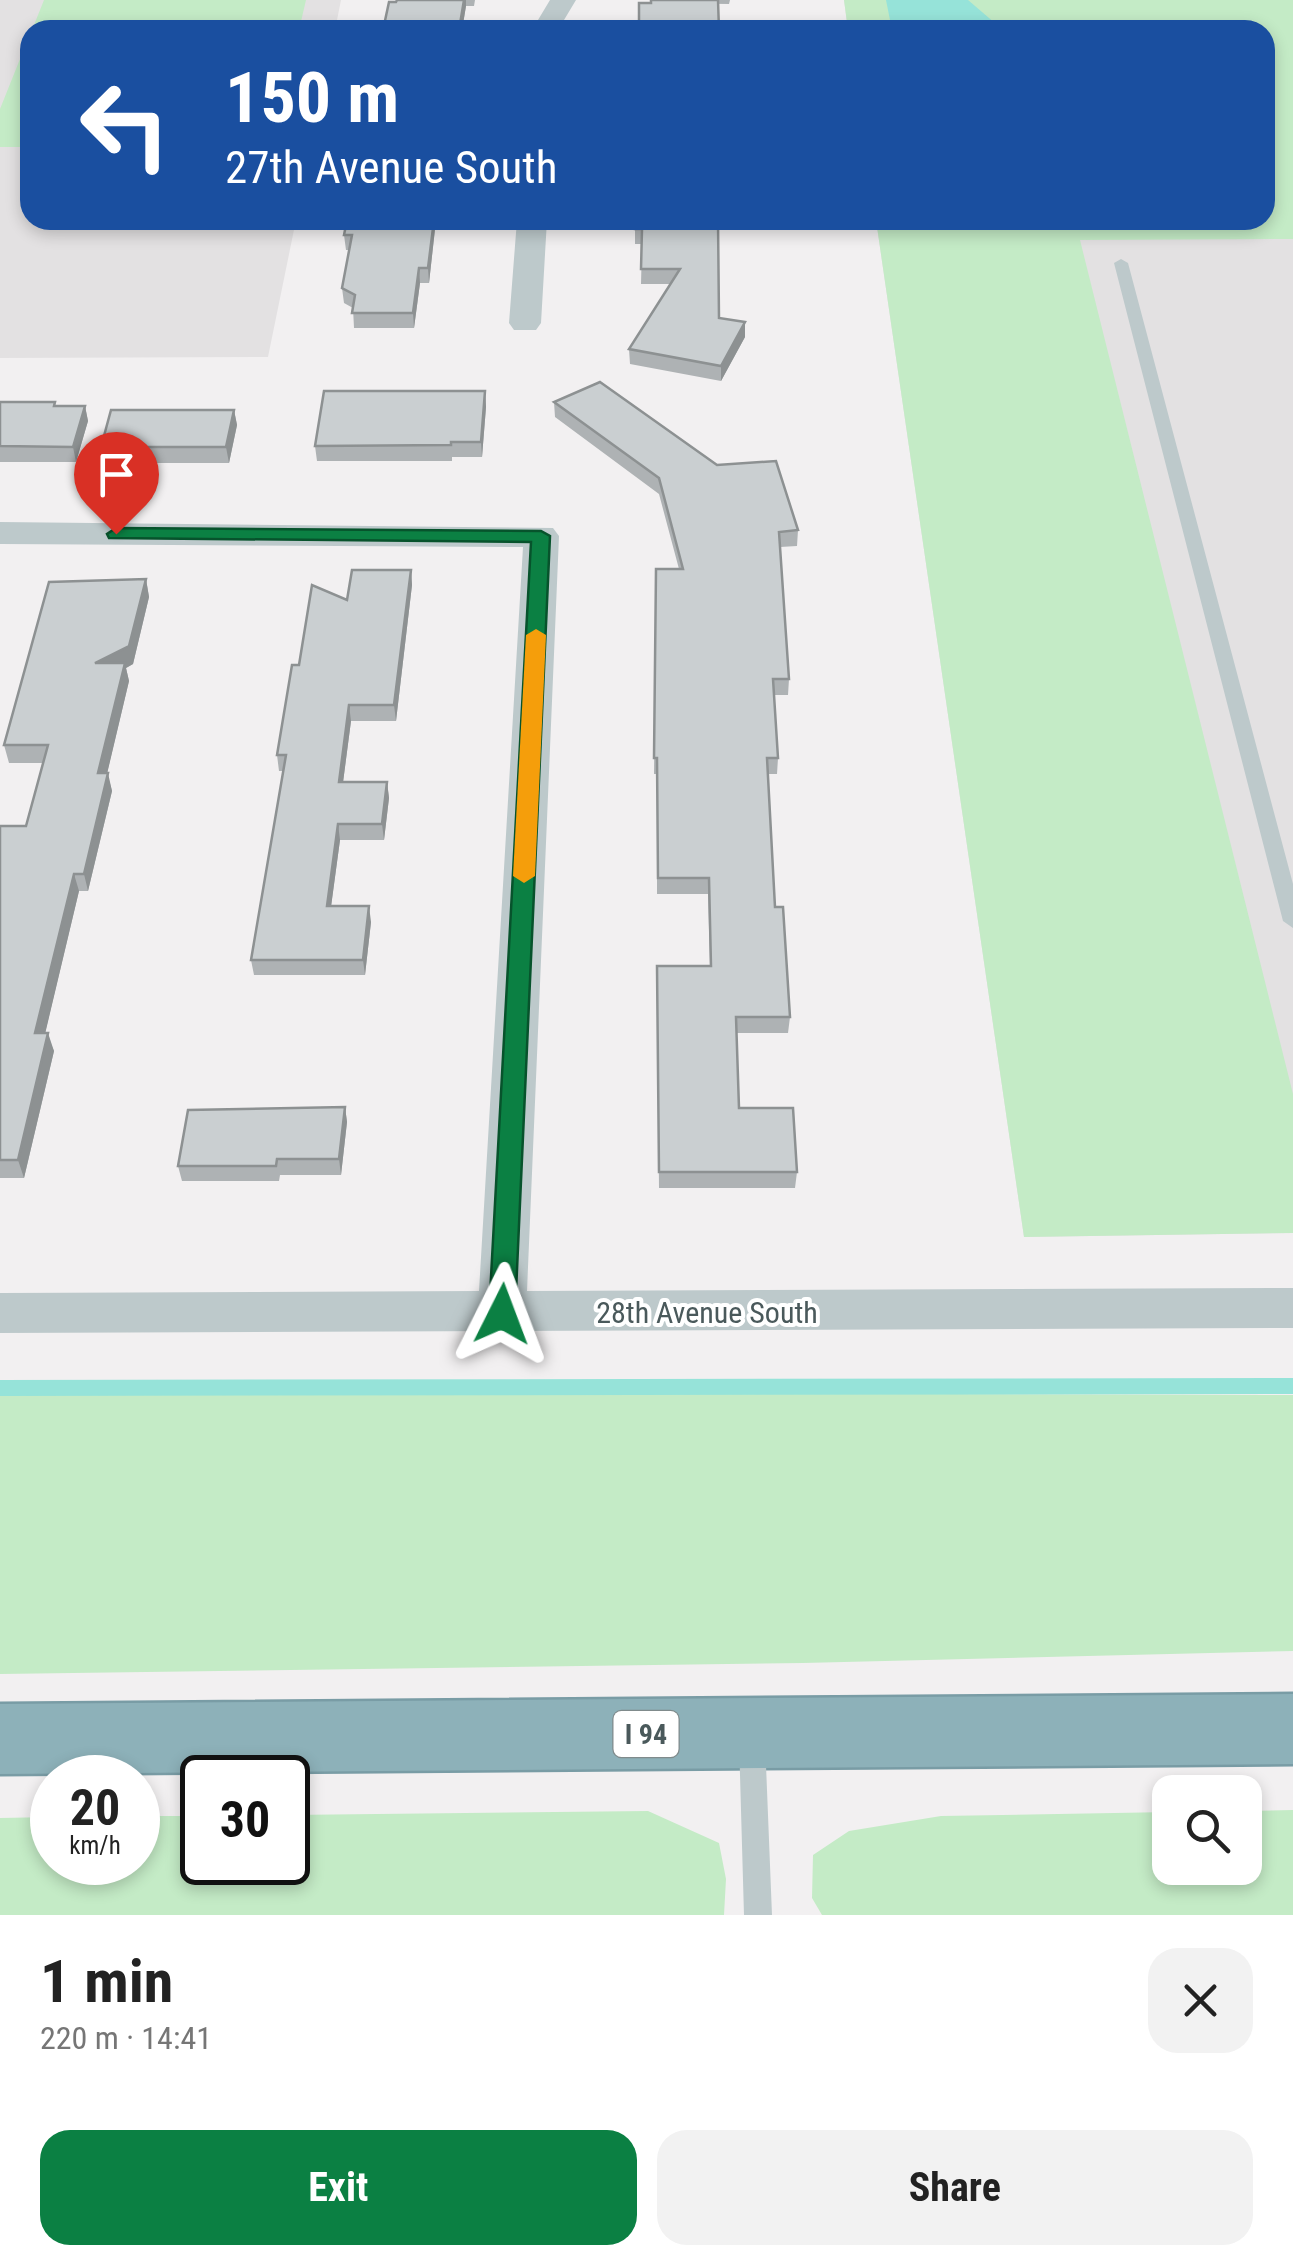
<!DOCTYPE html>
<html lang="en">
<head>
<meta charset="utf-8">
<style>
	:root { --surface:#fff; --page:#f2f2f2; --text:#222; --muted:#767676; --accent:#0b8043 }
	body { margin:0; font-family:"Roboto Condensed",sans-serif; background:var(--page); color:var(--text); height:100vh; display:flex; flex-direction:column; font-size:38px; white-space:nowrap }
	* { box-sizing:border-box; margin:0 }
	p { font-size:32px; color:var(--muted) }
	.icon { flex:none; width:55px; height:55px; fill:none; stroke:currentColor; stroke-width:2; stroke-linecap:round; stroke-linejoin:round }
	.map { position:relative; height:1915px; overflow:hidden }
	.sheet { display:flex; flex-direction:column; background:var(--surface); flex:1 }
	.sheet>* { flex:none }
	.hud { position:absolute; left:20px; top:20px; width:1255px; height:210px; border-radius:30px; box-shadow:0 5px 15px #0003; background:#1a4fa0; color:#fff; overflow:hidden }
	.controls { position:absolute; left:1152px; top:1775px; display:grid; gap:20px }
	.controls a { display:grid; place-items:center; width:110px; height:110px; border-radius:20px; background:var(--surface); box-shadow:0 5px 15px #0003; font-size:50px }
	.speed { position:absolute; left:30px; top:1755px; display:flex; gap:20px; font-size:50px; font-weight:700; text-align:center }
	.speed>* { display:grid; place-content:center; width:130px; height:130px; border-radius:50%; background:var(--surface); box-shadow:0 5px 15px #0003; line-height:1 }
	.speed small { font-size:25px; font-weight:400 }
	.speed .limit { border:5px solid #111; border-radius:15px; background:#fff; color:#111 }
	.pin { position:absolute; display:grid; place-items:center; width:85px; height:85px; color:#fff; margin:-102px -42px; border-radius:50% 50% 50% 0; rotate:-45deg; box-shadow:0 0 10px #0007 }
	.pin .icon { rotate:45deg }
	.me { position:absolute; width:110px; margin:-55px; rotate:3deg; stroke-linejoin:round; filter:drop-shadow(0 0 8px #0008) }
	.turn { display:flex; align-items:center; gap:35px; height:210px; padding:0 40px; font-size:45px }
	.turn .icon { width:130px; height:130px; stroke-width:2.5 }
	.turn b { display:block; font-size:70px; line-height:85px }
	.round { display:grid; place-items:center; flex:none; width:105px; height:105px; border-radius:30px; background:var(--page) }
	.headline { display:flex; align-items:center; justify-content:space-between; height:170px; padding:0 40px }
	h1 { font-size:60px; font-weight:700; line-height:75px }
	.primary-button { display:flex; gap:20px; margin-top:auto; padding:20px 40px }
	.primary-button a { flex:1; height:115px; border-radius:30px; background:var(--accent); color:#fff; font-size:40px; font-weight:700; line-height:115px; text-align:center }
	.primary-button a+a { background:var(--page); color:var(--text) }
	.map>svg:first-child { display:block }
</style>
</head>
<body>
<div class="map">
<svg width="1293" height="1915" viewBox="0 0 1293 1915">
	<rect width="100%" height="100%" fill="#f2f0f1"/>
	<path fill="#e3e1e2" d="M 0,0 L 341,0 L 335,30 L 30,30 L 30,220 L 296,220 L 268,357 L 0,358 Z
		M 844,0 L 1293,0 L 1293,1233 L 1024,1237 L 876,220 L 1265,220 L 1265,30 L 848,30 Z"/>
	<path fill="#c4ebc6" d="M 44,0 L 306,0 L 299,30 L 32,30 Z
		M 844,0 L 1293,0 L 1293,239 L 1080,240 L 1293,1094 L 1293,1233 L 1024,1237 L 876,220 L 1265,220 L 1265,30 L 848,30 Z
		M 30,34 L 30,147 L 0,147 L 0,109 Z
		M 0,1391 L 1293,1395 L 1293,1651 L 803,1663 L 0,1674 Z
		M 1293,1810 L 1293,1915 L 822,1915 L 812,1898 L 813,1855 L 849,1831 L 941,1816 L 1170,1812 L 1170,1868 L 1245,1868 L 1245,1811 Z
		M 648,1811 L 719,1843 L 726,1879 L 724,1915 L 0,1915 L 0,1818 L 52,1817 L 52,1862 L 138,1862 L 138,1816 L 202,1816 L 202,1862 L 288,1862 L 288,1815 Z"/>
	<path fill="#96e3d9" d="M 886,0 L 968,0 L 1003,30 L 892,30 Z"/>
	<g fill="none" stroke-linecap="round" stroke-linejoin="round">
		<path fill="#96e3d9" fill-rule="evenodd" d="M 1293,1378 L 1293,1394 L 0,1396 L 0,1380 Z"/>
		<g stroke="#799ca5" stroke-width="5">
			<path id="motorway" d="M 1293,1694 L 1293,1764 L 0,1774 L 0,1704 Z"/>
		</g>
		<path fill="#bdc9cb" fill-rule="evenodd" d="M 1121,259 L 1128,263 L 1293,884 L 1293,928 L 1283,921 L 1114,263 Z
			M 752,1727 L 761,1731 L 765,1740 L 772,1915 L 744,1915 L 739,1740 L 743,1731 Z"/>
		<path fill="#bdc9cb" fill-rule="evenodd" d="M 550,0 L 576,0 L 558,30 L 532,30 Z
			M 517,220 L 547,220 L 541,323 L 536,330 L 514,330 L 509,323 Z
			M 0,522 L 553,528 L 559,536 L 527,1291 L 1293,1288 L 1293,1328 L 0,1333 L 0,1293 L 479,1291 L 523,547 L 0,544 Z"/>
		<use href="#motorway" fill="#8db1b9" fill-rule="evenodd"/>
	</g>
	<path fill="#aeb2b4" d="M 397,0 L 475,0 L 474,6 L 466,6 L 462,30 L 383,30 Z
		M 651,0 L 730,0 L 729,4 L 651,3 Z
		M 347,220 L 436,220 L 429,283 L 420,283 L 414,328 L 354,328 L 353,308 L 344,303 L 342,288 L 349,250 L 346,250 L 344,235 Z
		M 635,220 L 718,220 L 719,318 L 745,322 L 745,337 L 721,381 L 630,364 L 629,349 L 671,284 L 641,284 L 642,244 L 635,244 Z
		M 485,391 L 486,407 L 482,457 L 452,457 L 452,461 L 317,461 L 315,446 Z
		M 0,402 L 56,406 L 85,406 L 88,421 L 76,462 L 0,462 Z
		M 554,402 L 798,530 L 797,546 L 780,547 L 789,679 L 788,695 L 774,695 L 778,758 L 777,774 L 768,774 L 775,907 L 790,1017 L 788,1033 L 736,1033 L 739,1108 L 797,1172 L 795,1188 L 659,1188 L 657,966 L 710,966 L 708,894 L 657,894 L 657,774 L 654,774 L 656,569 L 679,569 L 659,494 L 555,417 Z
		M 234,410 L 237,425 L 229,463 L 104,463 L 101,447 Z
		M 411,570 L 412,585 L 396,721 L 351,721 L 343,782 L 387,782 L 389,798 L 384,840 L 340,840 L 331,906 L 371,922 L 365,975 L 254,975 L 251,960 L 284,771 L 279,771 L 277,755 L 299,665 Z
		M 146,579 L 149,597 L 133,664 L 126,668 L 129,681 L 107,773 L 112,791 L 88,891 L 79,891 L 45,1033 L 54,1051 L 24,1178 L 0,1178 L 0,826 L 26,826 L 43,763 L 9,763 L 4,745 Z
		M 345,1107 L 347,1122 L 341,1175 L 280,1175 L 279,1181 L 182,1181 L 178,1166 Z"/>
	<path fill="#8d9192" d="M 464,0 L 466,0 L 466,6 L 462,30 L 459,30 Z
		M 434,220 L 436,220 L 429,283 L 428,268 Z
		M 419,268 L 420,283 L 414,328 L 413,313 Z
		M 745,322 L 745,337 L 721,381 L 721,366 Z
		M 485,391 L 486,407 L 482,457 L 481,442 Z
		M 85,406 L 88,421 L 76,462 L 73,447 Z
		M 234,410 L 237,425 L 229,463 L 226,447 Z
		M 411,570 L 412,585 L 396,721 L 394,705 Z
		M 146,579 L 149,597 L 133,664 L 126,668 L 129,681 L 103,791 L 98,773 L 95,663 Z
		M 349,705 L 351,721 L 341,798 L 339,782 Z
		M 108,773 L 112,791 L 88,891 L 84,874 Z
		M 387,782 L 389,798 L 384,840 L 382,824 Z
		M 338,824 L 340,840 L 329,922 L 327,906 Z
		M 74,874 L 79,891 L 41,1051 L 35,1033 Z
		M 369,906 L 371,922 L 365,975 L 363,960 Z
		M 48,1033 L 54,1051 L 24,1178 L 18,1160 Z
		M 345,1107 L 347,1122 L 341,1175 L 339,1159 Z"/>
	<path fill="#cacfd1" stroke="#8d9192" stroke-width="2.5" d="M 397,0 L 464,0 L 459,30 L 383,30 L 389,2 L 396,2 Z
		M 651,0 L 718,0 L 719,30 L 639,30 L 639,3 L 651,3 Z
		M 347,220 L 434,220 L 428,268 L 419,268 L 413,313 L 352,313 L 355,295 L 342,288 L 352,235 L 344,235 Z
		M 635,220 L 718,220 L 719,318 L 745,322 L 721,366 L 629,349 L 680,269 L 641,269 L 642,229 L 635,229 Z
		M 600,382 L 717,465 L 776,461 L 798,530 L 779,532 L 789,679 L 773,679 L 778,758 L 767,758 L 775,907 L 783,907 L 790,1017 L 736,1017 L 739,1108 L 793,1108 L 797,1172 L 659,1172 L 657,966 L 711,966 L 709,878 L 658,878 L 657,758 L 654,758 L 656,569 L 683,569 L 659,478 L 554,402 Z
		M 324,391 L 485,391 L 481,442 L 451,442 L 451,445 L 315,446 Z
		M 0,402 L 55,402 L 54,406 L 85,406 L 73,447 L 0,446 Z
		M 111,410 L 234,410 L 226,447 L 101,447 Z
		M 352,570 L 411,570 L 394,705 L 349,705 L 339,782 L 387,782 L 382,824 L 338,824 L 327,906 L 369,906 L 363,960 L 251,960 L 286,755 L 277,755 L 292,665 L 299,665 L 312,585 L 347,600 Z
		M 146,579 L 129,646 L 95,663 L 125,663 L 98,773 L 108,773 L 84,874 L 74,874 L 35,1033 L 48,1033 L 18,1160 L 0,1160 L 0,826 L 26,826 L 48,745 L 4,745 L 49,582 Z
		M 345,1107 L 339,1159 L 277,1159 L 276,1166 L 178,1166 L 188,1110 Z"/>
	<path fill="#0b8043" stroke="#07532c" stroke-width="2.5" d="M 116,528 L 541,531 L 550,536 L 515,1314 L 511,1321 L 502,1324 L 493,1321 L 489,1314 L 531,542 L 109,538 L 107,534 Z"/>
	<path fill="#f59e0b" d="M 536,629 L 546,635 L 535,876 L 524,883 L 513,876 L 526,635 Z"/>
	<g text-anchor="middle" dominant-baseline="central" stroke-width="8" stroke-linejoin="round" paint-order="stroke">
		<rect fill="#fff" stroke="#808b8c" stroke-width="2.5" x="613.5" y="1711" width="65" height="46" rx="8"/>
		<g font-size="28" font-weight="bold" fill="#4a595b">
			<text x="646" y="1734">I 94</text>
		</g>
		<g font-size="30" fill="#4a595b" stroke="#fff">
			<text x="707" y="1312">28th Avenue South</text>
		</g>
	</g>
</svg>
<div class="controls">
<a><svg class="icon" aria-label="search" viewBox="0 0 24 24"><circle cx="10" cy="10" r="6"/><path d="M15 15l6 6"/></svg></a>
</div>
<div class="speed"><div>20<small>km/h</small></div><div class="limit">30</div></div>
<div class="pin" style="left:116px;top:534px;background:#d93025"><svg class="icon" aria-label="arrive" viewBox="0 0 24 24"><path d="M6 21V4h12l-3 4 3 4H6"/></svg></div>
<svg class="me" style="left:502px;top:1314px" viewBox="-20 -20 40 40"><path d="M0-17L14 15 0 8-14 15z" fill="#0b8043" stroke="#fff" stroke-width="4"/></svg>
<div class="hud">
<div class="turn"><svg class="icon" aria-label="left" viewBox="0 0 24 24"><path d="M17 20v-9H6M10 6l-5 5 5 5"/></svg><div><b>150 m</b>27th Avenue South</div></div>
</div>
</div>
<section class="sheet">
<div class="headline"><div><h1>1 min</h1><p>220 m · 14:41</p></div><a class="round"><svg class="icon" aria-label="close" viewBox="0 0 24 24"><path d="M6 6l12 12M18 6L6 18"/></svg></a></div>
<div class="primary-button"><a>Exit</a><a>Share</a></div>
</section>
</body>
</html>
